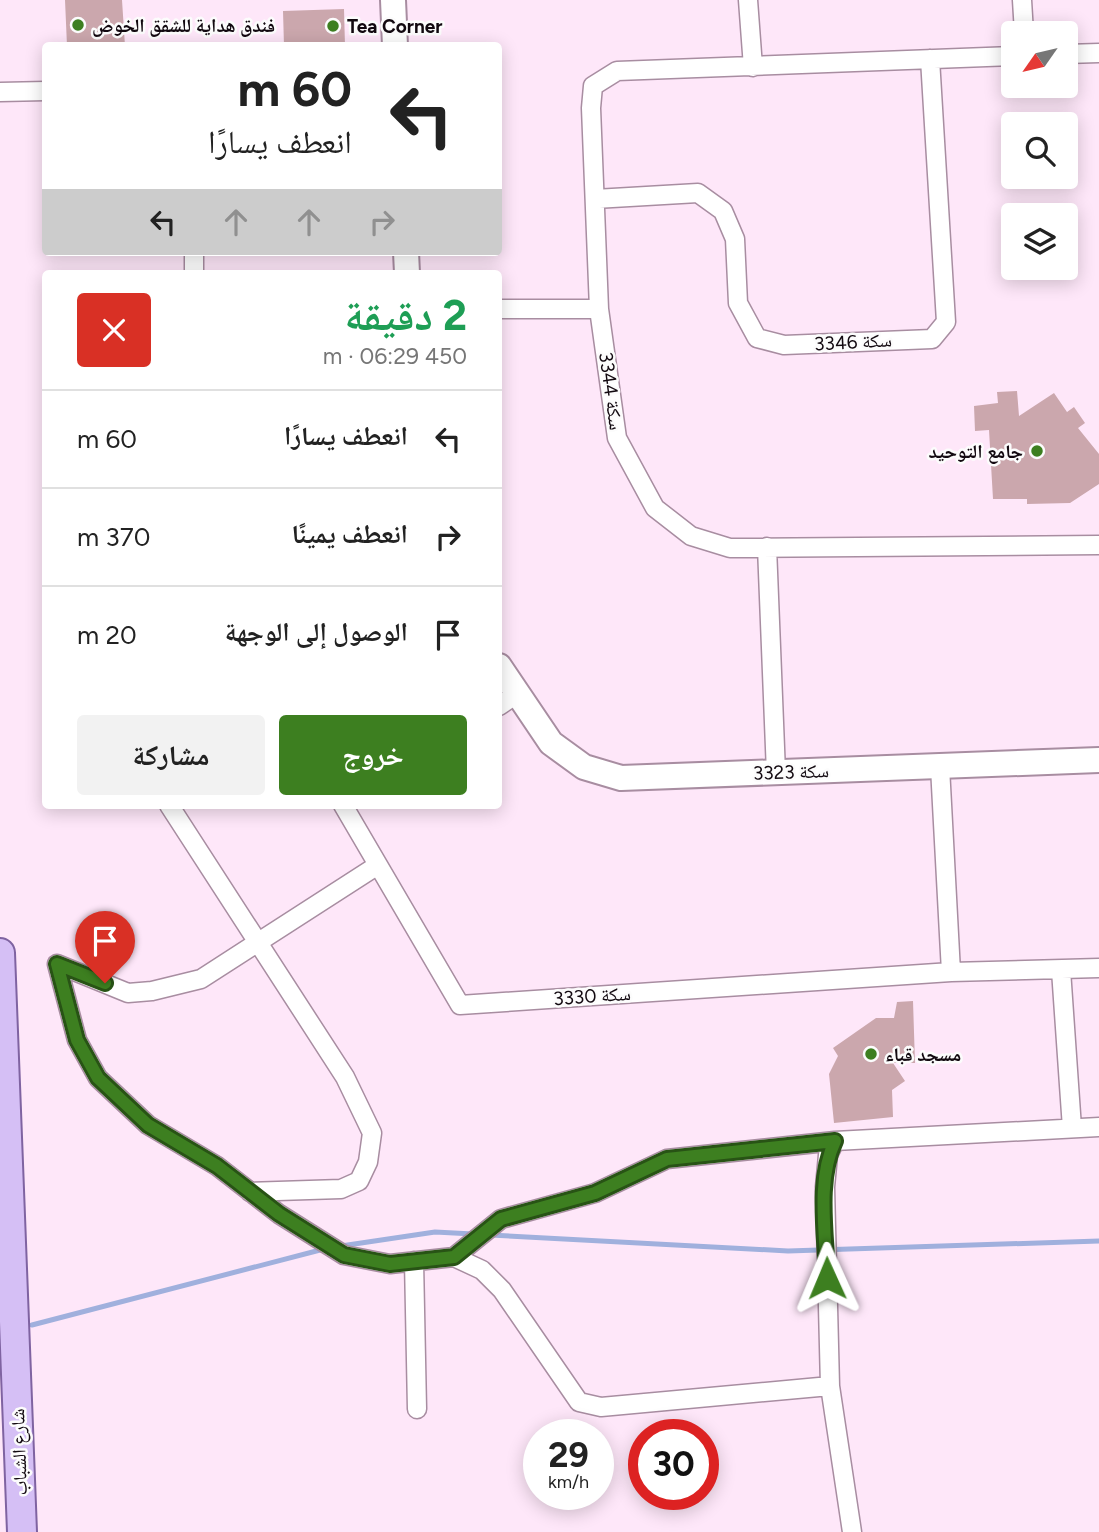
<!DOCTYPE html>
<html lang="ar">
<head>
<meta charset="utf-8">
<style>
	:root { --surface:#fff; --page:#f2f2f2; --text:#222; --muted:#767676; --line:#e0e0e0; --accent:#3d7f20 }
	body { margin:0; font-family:Figtree,"Noto Naskh Arabic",sans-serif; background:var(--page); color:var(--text); direction:rtl; height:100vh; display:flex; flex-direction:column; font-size:26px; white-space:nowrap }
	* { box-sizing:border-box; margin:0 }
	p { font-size:23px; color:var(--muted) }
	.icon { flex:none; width:38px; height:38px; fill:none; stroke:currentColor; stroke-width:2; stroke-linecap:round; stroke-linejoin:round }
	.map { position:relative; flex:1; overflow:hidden; direction:ltr }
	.panel { position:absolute; left:42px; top:270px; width:460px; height:539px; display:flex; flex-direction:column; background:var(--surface); border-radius:7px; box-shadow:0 4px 18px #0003; direction:rtl }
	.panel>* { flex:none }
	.guide { position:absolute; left:42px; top:42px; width:460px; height:214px; border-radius:7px; box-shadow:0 4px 18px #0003; direction:rtl; background:#fff; color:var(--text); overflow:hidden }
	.needle { width:46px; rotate:236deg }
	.buttons { position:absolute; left:1001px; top:21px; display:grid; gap:14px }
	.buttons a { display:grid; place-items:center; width:77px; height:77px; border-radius:7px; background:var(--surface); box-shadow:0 4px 18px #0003; font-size:35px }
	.speed { position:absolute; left:523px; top:1419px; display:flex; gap:14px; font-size:35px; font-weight:700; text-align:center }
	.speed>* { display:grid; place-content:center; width:91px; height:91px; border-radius:50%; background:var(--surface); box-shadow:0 4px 18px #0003; line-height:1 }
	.speed small { font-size:18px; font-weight:400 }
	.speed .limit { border:10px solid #d22; background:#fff; color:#111 }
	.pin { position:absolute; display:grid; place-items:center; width:60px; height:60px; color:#fff; margin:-72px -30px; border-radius:50% 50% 50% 0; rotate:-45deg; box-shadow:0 0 7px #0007 }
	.pin .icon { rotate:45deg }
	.me { position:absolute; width:77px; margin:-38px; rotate:359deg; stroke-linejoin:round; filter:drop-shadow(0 0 5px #0008) }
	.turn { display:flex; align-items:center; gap:24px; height:147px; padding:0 35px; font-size:32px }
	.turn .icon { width:91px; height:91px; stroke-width:2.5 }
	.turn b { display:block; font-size:49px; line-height:60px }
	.lanes { display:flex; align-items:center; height:66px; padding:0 35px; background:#0003; justify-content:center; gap:35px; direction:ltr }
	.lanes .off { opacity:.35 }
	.round { display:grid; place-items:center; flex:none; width:74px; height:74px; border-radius:7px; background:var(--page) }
	.head { display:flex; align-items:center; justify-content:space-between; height:119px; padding:0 35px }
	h1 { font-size:42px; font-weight:700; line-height:52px; color:#1e9e55 }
	.action { display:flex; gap:14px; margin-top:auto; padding:14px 35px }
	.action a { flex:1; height:80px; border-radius:7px; background:var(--accent); color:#fff; font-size:28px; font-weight:700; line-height:80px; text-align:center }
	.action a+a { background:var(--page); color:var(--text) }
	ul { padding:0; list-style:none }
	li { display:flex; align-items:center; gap:21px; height:98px; padding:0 35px; border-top:2px solid var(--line) }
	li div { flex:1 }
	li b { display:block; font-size:26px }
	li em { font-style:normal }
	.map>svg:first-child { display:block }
</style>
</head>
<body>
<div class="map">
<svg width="1099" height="1532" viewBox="0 0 1099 1532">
	<rect width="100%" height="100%" fill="#fee7f9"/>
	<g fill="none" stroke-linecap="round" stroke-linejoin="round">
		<path stroke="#a0b0dd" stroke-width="5" d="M 490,1235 L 788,1251 L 1099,1241
			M 341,1246 L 435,1232 L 473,1234
			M 32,1325 L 324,1249"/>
	</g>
	<path fill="#cba7ad" d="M 65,0 L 122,0 L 125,46 L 67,46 Z
		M 344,9 L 345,46 L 284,46 L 283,11 Z
		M 1017,391 L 1019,416 L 1054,393 L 1067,412 L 1074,407 L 1085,423 L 1078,428 L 1099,454 L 1099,484 L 1070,503 L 1027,504 L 1027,499 L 993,499 L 989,430 L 975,431 L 974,406 L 998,403 L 997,392 Z
		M 913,1001 L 915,1063 L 893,1063 L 905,1081 L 892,1090 L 893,1117 L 834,1123 L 829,1074 L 838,1056 L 833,1048 L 876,1018 L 894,1018 L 897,1002 Z"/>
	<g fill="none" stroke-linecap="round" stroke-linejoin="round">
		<g stroke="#a88da1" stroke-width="21">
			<path id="street" d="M 748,0 L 753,67
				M 1022,0 L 1024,33
				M 1066,54 L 1099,53
				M 1013,56 L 617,71 L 593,86 L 591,108 L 599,309 L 617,438 L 655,508 L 691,536 L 730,548 L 1099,545
				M 0,92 L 46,91
				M 595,199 L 698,193 L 723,211 L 735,239 L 738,303 L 757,338 L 784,345 L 932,339 L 946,322 L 930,59
				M 194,252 L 194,273
				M 499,309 L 599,309
				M 767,547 L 776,773
				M 499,706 L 517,694
				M 940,767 L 951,972
				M 169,805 L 345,1077 L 372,1133 L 368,1162 L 359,1181 L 341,1189 L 250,1192
				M 343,805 L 460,1005 L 951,972 L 1099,968
				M 378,865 L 201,979 L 152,991 L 128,993 L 57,964 L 77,1040 L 98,1078 L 148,1125 L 217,1166 L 279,1214 L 344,1255 L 390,1264 L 454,1257 L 482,1270 L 502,1290 L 579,1402 L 601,1407 L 830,1386
				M 1061,970 L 1072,1128
				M 835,1141 L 828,1155 L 825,1187 L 830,1386 L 852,1532
				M 454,1257 L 501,1219 L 595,1193 L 667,1159 L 835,1141 L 1099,1127
				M 414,1261 L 417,1409"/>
		</g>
		<g stroke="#a88da1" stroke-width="28">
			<path id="secondary" d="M 393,0 L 395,46
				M 406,252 L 407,273
				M 499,666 L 551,743 L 584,767 L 621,778 L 1099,760"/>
		</g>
		<g stroke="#7f63a1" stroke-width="32">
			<path id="primary" d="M 0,953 L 22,1532"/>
		</g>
		<use href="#street" stroke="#fff" stroke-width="18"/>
		<use href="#secondary" stroke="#fff" stroke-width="24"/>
		<use href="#primary" stroke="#d5bff5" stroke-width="28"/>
	</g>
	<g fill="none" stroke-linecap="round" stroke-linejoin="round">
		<g stroke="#285315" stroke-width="18">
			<path id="route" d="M 105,983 L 57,964 L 77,1040 L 98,1078 L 148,1125 L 217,1166 L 279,1214 L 344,1255 L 390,1264 L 454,1257 L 501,1219 L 595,1193 L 667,1159 L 835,1141 C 816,1181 826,1234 827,1278"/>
		</g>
		<use href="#route" stroke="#3d7f20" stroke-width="12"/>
	</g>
	<g fill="#3d7f20" stroke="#fcfcfc" stroke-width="2.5">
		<circle cx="78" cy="25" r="7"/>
		<circle cx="333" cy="26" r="7"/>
		<circle cx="1037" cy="451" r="7"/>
		<circle cx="871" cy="1054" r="7"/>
	</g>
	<g text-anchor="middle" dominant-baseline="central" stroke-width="5" stroke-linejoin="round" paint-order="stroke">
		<g font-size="19" font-weight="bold" fill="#120910" stroke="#fcfcfc" text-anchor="start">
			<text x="92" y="25">فندق هداية للشقق الخوض</text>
			<text x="347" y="26">Tea Corner</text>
			<text x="1023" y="451" text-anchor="end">جامع التوحيد</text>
			<text x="885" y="1054">مسجد قباء</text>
		</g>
		<g font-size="19" fill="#120910" stroke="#fcfcfc">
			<text transform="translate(853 342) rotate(-3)">سكة 3346</text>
			<text transform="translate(611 391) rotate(82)">سكة 3344</text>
			<text transform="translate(791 772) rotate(-2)">سكة 3323</text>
			<text transform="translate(592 996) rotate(-4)">سكة 3330</text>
			<text transform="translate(19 1452) rotate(-92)">شارع الشباب</text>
		</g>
	</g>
</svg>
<div class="buttons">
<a><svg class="needle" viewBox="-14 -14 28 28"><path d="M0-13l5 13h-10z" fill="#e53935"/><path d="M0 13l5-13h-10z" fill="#767676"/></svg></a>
<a><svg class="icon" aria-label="search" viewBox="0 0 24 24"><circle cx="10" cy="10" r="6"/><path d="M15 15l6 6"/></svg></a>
<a><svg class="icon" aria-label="layers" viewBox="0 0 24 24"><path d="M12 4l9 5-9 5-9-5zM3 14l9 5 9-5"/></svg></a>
</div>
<div class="speed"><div>29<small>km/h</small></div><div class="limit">30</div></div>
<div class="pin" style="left:105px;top:983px;background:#d93025"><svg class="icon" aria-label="arrive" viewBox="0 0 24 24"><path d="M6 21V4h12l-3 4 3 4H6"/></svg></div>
<svg class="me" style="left:827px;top:1278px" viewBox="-20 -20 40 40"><path d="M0-17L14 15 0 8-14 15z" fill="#3d7f20" stroke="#fff" stroke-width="4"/></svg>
<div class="guide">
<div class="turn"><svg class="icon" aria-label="left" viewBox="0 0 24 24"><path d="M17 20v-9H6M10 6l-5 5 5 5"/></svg><div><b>60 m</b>انعطف يسارًا</div></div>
<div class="lanes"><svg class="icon" aria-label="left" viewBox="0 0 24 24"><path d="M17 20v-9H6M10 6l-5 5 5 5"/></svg><svg class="icon off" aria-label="ahead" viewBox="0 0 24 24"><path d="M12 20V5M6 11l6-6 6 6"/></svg><svg class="icon off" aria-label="ahead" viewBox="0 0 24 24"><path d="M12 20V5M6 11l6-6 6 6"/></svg><svg class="icon off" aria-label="right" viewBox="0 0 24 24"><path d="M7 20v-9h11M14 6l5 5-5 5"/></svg></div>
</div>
<section class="panel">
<div class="head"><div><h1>2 دقيقة</h1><p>450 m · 06:29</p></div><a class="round" style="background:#d93025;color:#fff"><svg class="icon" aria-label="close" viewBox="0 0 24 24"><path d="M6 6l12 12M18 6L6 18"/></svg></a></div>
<ul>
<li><svg class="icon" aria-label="left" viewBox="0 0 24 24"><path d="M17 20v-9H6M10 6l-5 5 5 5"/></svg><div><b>انعطف يسارًا</b></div><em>60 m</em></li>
<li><svg class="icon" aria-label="right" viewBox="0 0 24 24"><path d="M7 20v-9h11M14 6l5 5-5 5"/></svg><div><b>انعطف يمينًا</b></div><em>370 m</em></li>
<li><svg class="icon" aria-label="arrive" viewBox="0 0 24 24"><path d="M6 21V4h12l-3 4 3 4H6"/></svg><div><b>الوصول إلى الوجهة</b></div><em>20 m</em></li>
</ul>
<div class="action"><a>خروج</a><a>مشاركة</a></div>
</section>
</div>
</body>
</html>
